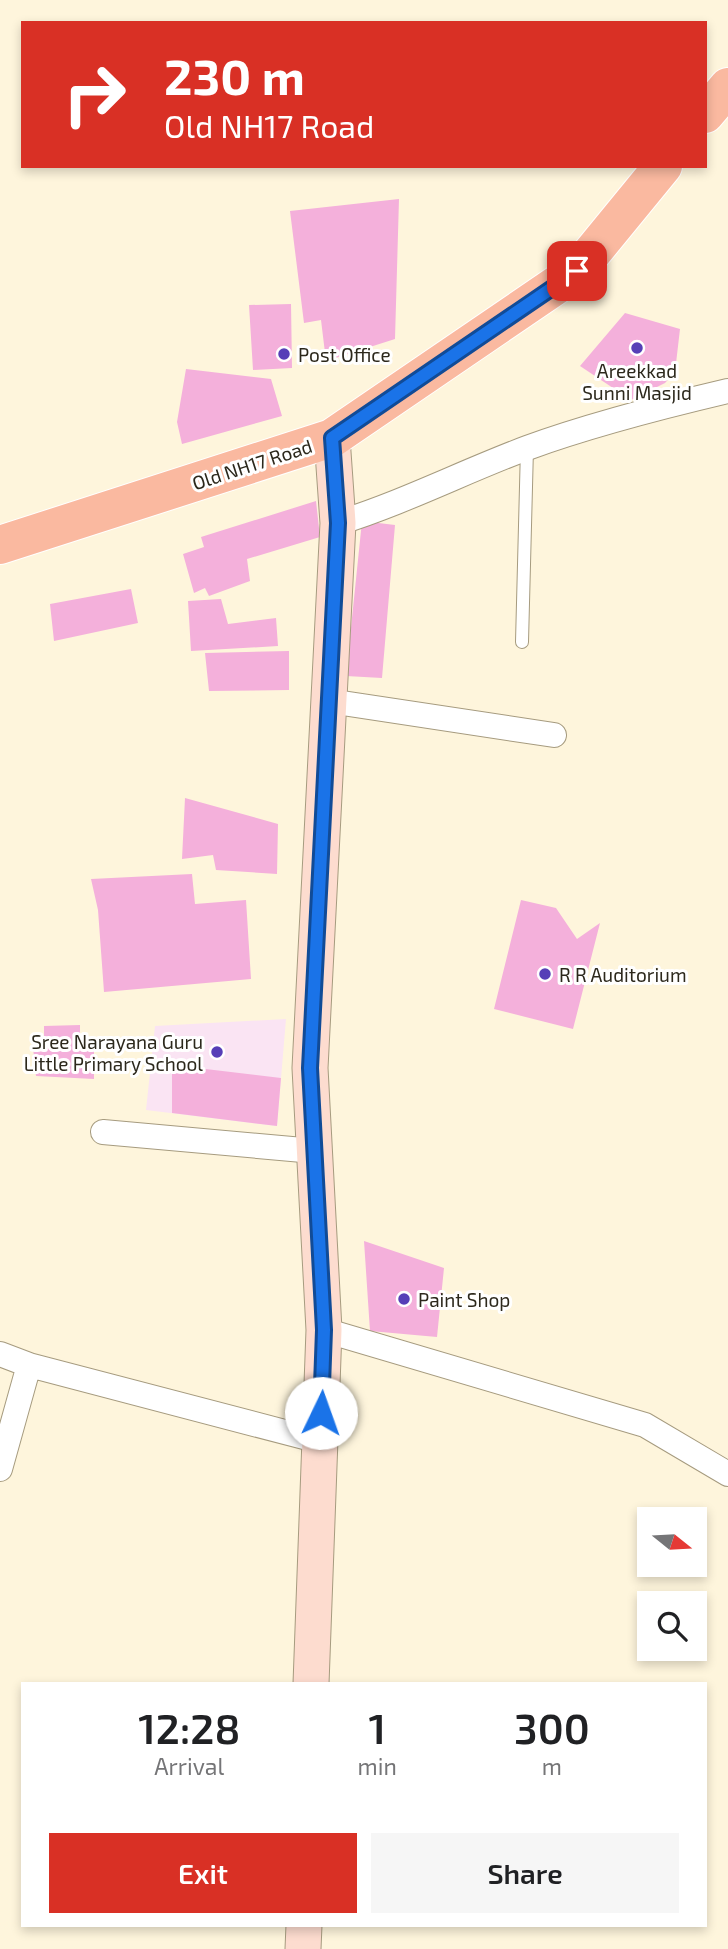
<!DOCTYPE html>
<html lang="en">
<head>
<meta charset="utf-8">
<style>
	:root { --surface:#fff; --page:#f6f6f6; --text:#202124; --muted:#757577; --accent:#d93025 }
	body { margin:0; font-family:"Exo 2",sans-serif; background:var(--page); color:var(--text); height:100vh; display:flex; flex-direction:column; font-size:26px; white-space:nowrap }
	* { box-sizing:border-box; margin:0 }
	p { font-size:23px; color:var(--muted) }
	.icon { flex:none; width:38px; height:38px; fill:none; stroke:currentColor; stroke-width:2; stroke-linecap:round; stroke-linejoin:round }
	.map { position:relative; flex:1; overflow:hidden }
	.details { position:absolute; left:21px; top:1682px; width:686px; height:245px; display:flex; flex-direction:column; background:var(--surface); border-radius:0px; box-shadow:0 4px 10px #0003 }
	.details>* { flex:none }
	.top-card { position:absolute; left:21px; top:21px; width:686px; height:147px; border-radius:0px; box-shadow:0 4px 10px #0003; background:#d93025; color:#fff; overflow:hidden }
	.needle { width:46px; rotate:108deg }
	.fabs { position:absolute; left:637px; top:1507px; display:grid; gap:14px }
	.fabs a { display:grid; place-items:center; width:70px; height:70px; border-radius:0px; background:var(--surface); box-shadow:0 4px 10px #0003; font-size:35px }
	.pin { position:absolute; display:grid; place-items:center; width:60px; height:60px; color:#fff; margin:-30px; border-radius:14px; box-shadow:0 4px 10px #0006 }
	.me { position:absolute; width:77px; margin:-38px; rotate:3deg; stroke-linejoin:round; filter:drop-shadow(0 0 5px #0008) }
	.turn { display:flex; align-items:center; gap:24px; height:147px; padding:0 28px; font-size:32px }
	.turn .icon { width:91px; height:91px; stroke-width:2.5 }
	.turn b { display:block; font-size:49px; line-height:60px }
	.eta { display:flex; justify-content:space-evenly; align-items:center; height:119px; text-align:center }
	.eta b { font-size:42px; font-weight:600; line-height:49px }
	.cta { display:flex; gap:14px; margin-top:auto; padding:14px 28px }
	.cta a { flex:1; height:80px; border-radius:0px; background:var(--accent); color:#fff; font-size:28px; font-weight:600; line-height:80px; text-align:center }
	.cta a+a { background:var(--page); color:var(--text) }
	.map>svg:first-child { display:block }
</style>
</head>
<body>
<div class="map">
<svg width="728" height="1949" viewBox="0 0 728 1949">
	<rect width="100%" height="100%" fill="#fef5dc"/>
	<path fill="#fae4f3" d="M 286,1019 L 277,1126 L 146,1110 L 155,1026 Z"/>
	<path fill="#f4b0db" d="M 399,199 L 395,339 L 326,361 L 321,320 L 304,323 L 290,211 Z
		M 291,304 L 292,368 L 253,370 L 249,305 Z
		M 625,313 L 680,329 L 675,372 L 665,383 L 631,400 L 580,366 Z
		M 186,369 L 271,379 L 282,416 L 182,444 L 177,422 Z
		M 316,501 L 320,537 L 247,559 L 250,581 L 209,596 L 205,588 L 194,593 L 183,554 L 204,547 L 201,537 Z
		M 362,521 L 395,525 L 382,678 L 346,676 Z
		M 131,589 L 138,623 L 54,641 L 50,604 Z
		M 221,599 L 228,624 L 276,618 L 278,646 L 191,651 L 188,601 Z
		M 289,651 L 289,690 L 209,691 L 205,653 Z
		M 185,798 L 278,824 L 277,874 L 216,870 L 213,855 L 182,859 Z
		M 192,874 L 195,904 L 246,900 L 251,979 L 104,992 L 98,910 L 91,879 Z
		M 521,900 L 556,908 L 577,939 L 600,923 L 573,1029 L 494,1009 Z
		M 80,1025 L 80,1038 L 94,1037 L 94,1079 L 36,1076 L 32,1038 L 44,1036 L 44,1026 Z
		M 172,1065 L 281,1078 L 277,1126 L 172,1113 Z
		M 364,1241 L 444,1268 L 437,1337 L 370,1331 Z"/>
	<g fill="none" stroke-linecap="round" stroke-linejoin="round">
		<g stroke="#a69b7f" stroke-width="14">
			<path id="lane" d="M 522,642 L 527,448"/>
		</g>
		<g stroke="#a69b7f" stroke-width="26">
			<path id="street" d="M 338,523 C 405,502 463,472 527,448 C 593,424 660,407 728,391
				M 329,701 L 554,735
				M 103,1132 L 314,1151
				M 324,1330 L 645,1425 L 728,1474
				M 0,1354 L 29,1365
				M 0,1469 L 29,1365 L 319,1441"/>
		</g>
		<g stroke="#a69b7f" stroke-width="37">
			<path id="secondary" d="M 311,1684 L 324,1330 L 310,1068 L 338,523 L 332,438
				M 303,1949 L 304,1925"/>
		</g>
		<g stroke="#fff" stroke-width="40">
			<path id="primary" d="M 705,114 L 728,87
				M 0,545 L 332,438 L 577,271 L 663,166"/>
		</g>
		<use href="#lane" stroke="#fff" stroke-width="12"/>
		<use href="#street" stroke="#fff" stroke-width="24"/>
		<use href="#secondary" stroke="#fddccf" stroke-width="35"/>
		<use href="#primary" stroke="#fab9a0" stroke-width="38"/>
	</g>
	<g fill="none" stroke-linecap="round" stroke-linejoin="round">
		<g stroke="#114b97" stroke-width="18">
			<path id="route" d="M 321,1413 L 324,1330 L 310,1068 L 338,523 L 332,438 L 577,271"/>
		</g>
		<use href="#route" stroke="#1a73e8" stroke-width="12"/>
	</g>
	<g fill="#563fb7" stroke="#fff" stroke-width="2.5">
		<circle cx="637" cy="348" r="7"/>
		<circle cx="284" cy="354" r="7"/>
		<circle cx="545" cy="974" r="7"/>
		<circle cx="217" cy="1052" r="7"/>
		<circle cx="404" cy="1299" r="7"/>
	</g>
	<g text-anchor="middle" dominant-baseline="central" stroke-width="6" stroke-linejoin="round" paint-order="stroke">
		<g font-size="19" fill="#2c281c" stroke="#fff" text-anchor="start">
			<text x="298" y="354">Post Office</text>
			<text x="637" y="370" text-anchor="middle">Areekkad<tspan x="637" dy="22">Sunni Masjid</tspan></text>
			<text x="559" y="974">R R Auditorium</text>
			<text x="203" y="1041" text-anchor="end">Sree Narayana Guru<tspan x="203" dy="22">Little Primary School</tspan></text>
			<text x="418" y="1299">Paint Shop</text>
		</g>
		<g font-size="19" fill="#2c281c" stroke="#fff">
			<text transform="translate(252 464) rotate(-18)">Old NH17 Road</text>
		</g>
	</g>
</svg>
<div class="fabs">
<a><svg class="needle" viewBox="-14 -14 28 28"><path d="M0-13l5 13h-10z" fill="#e53935"/><path d="M0 13l5-13h-10z" fill="#757577"/></svg></a>
<a><svg class="icon" aria-label="search" viewBox="0 0 24 24"><circle cx="10" cy="10" r="6"/><path d="M15 15l6 6"/></svg></a>
</div>
<div class="pin" style="left:577px;top:271px;background:#d93025"><svg class="icon" aria-label="arrive" viewBox="0 0 24 24"><path d="M6 21V4h12l-3 4 3 4H6"/></svg></div>
<svg class="me" style="left:321px;top:1413px" viewBox="-20 -20 40 40"><circle r="19" fill="#fff"/><path d="M0-13L10 11 0 6-10 11z" fill="#1a73e8"/></svg>
<div class="top-card">
<div class="turn"><svg class="icon" aria-label="right" viewBox="0 0 24 24"><path d="M7 20v-9h11M14 6l5 5-5 5"/></svg><div><b>230 m</b>Old NH17 Road</div></div>
</div>
<section class="details">
<div class="eta">
<div><b>12:28</b><p>Arrival</p></div>
<div><b>1</b><p>min</p></div>
<div><b>300</b><p>m</p></div>
</div>
<div class="cta"><a>Exit</a><a>Share</a></div>
</section>
</div>
</body>
</html>
